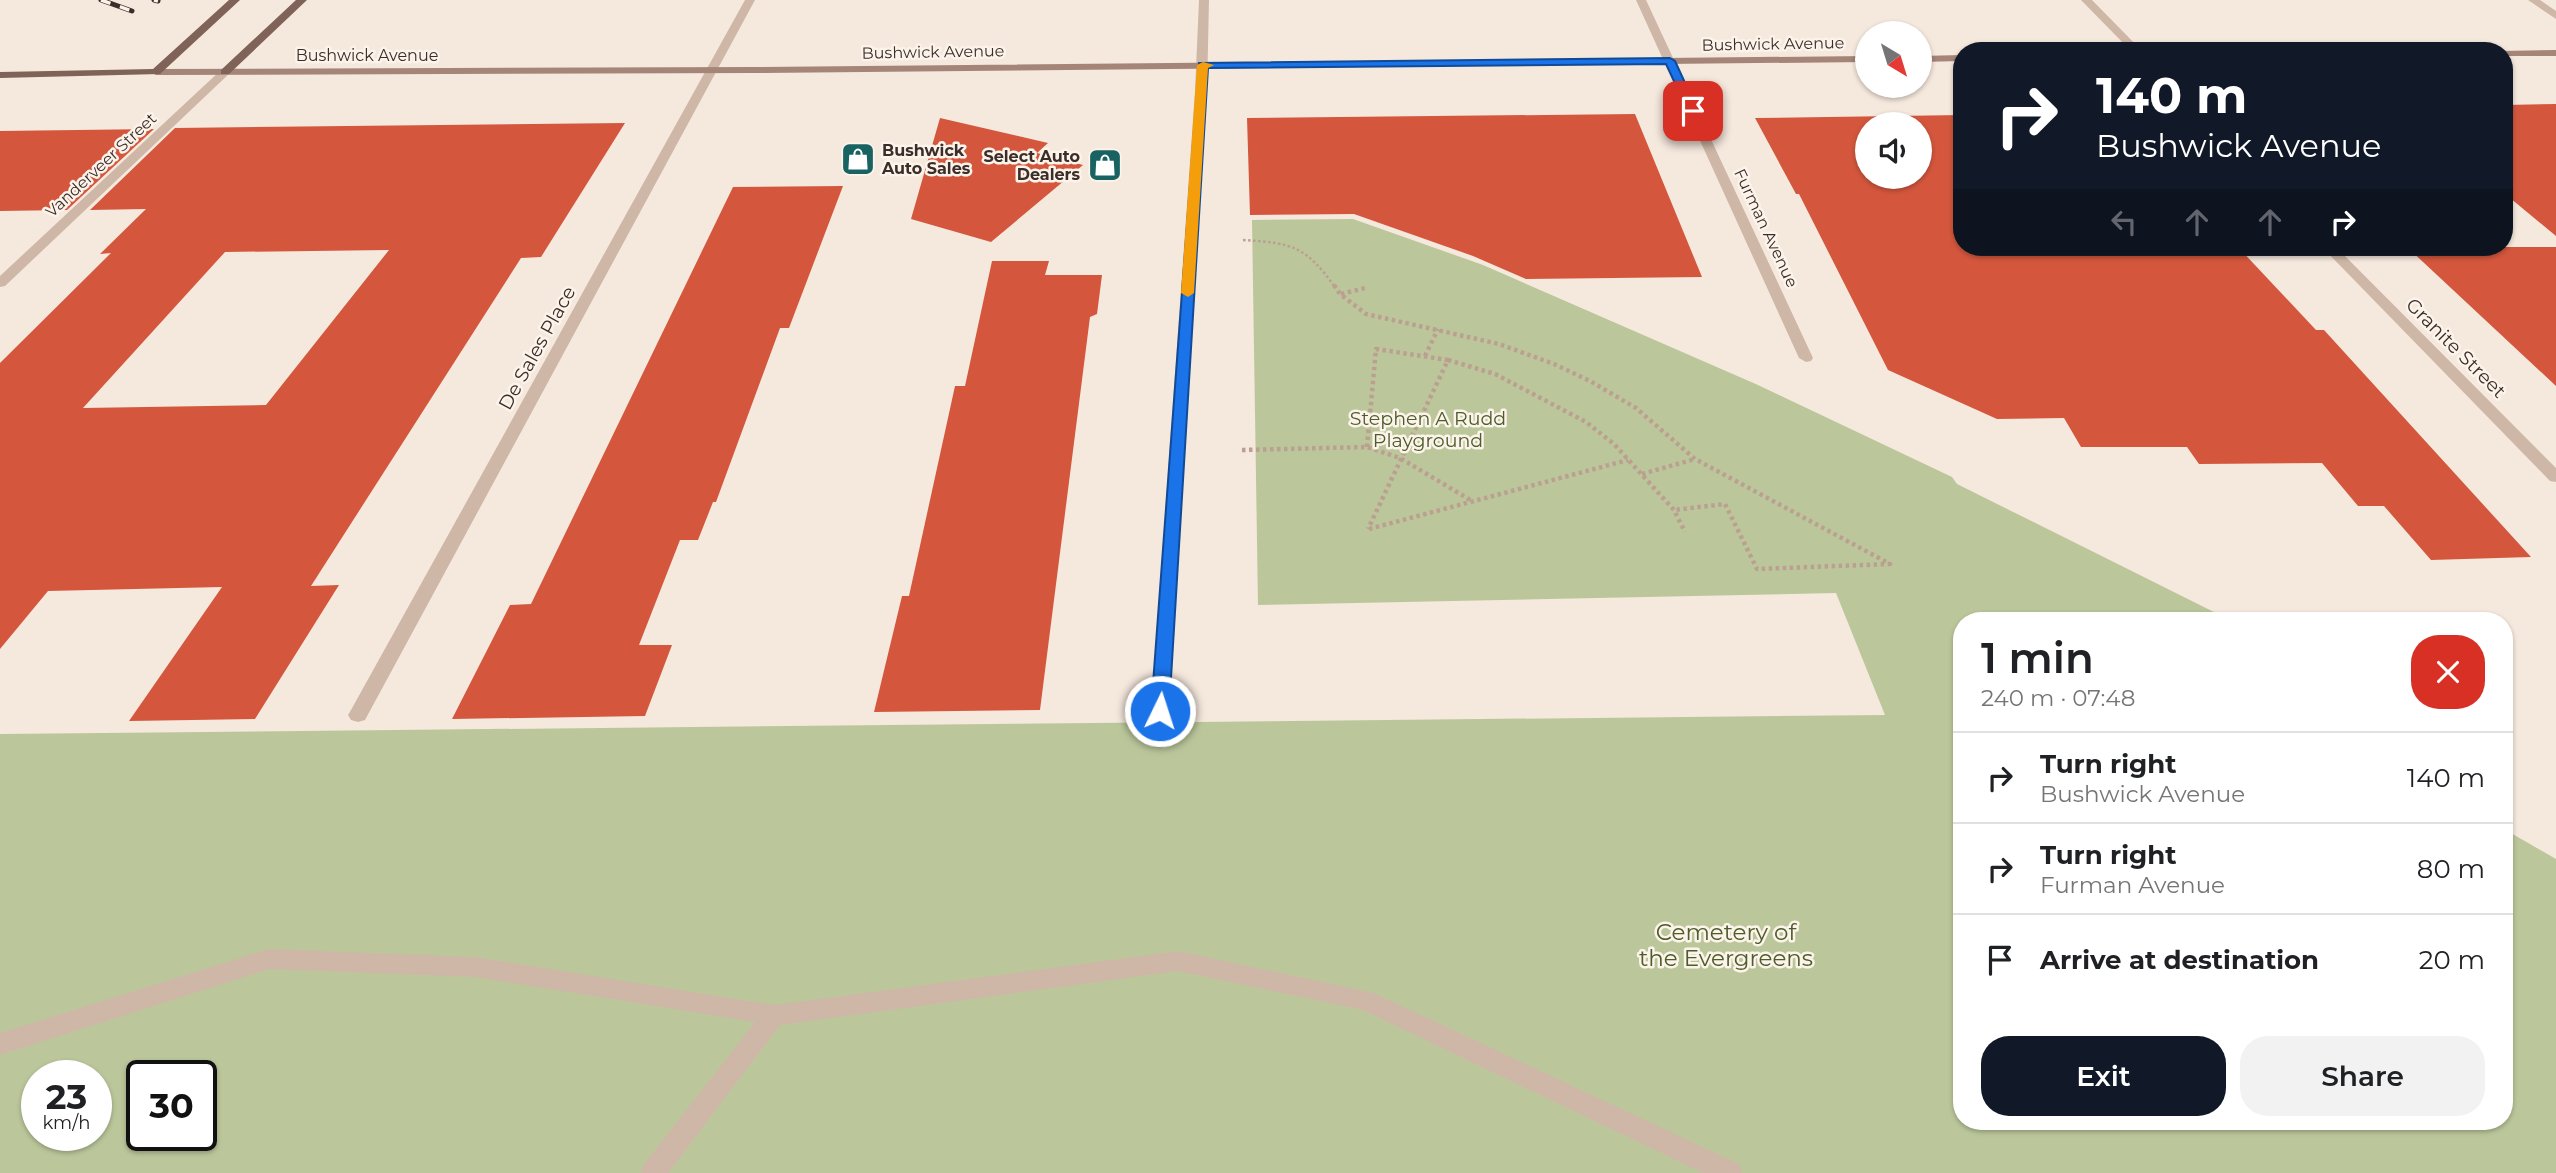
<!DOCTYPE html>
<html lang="en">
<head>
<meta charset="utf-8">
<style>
	:root { --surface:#fff; --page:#f2f2f2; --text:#202124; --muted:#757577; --line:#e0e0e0; --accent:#111827 }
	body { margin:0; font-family:Montserrat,sans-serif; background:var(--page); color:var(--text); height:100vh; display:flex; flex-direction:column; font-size:26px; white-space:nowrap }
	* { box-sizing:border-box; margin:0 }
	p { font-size:23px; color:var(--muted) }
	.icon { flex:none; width:38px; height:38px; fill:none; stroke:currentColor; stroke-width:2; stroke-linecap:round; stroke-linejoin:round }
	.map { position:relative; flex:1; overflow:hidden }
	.details { position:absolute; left:1953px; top:612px; width:560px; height:518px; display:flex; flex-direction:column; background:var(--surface); border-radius:28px; box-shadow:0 2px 5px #0004 }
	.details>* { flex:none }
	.top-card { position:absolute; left:1953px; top:42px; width:560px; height:214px; border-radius:28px; box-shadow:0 2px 5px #0004; background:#111827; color:#fff; overflow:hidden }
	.needle { width:46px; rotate:142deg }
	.buttons { position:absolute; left:1855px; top:21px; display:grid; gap:14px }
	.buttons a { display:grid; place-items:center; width:77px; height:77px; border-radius:50%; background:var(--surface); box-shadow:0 2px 5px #0004; font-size:35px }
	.speed { position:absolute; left:21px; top:1060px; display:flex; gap:14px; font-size:35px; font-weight:700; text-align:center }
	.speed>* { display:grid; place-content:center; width:91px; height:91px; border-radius:50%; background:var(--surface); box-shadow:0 2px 5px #0004; line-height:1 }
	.speed small { font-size:18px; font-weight:400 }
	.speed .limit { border:4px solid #111; border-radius:10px; background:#fff; color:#111 }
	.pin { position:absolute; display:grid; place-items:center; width:60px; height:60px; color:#fff; margin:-30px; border-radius:14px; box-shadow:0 4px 10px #0006 }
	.me { position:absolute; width:77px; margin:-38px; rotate:4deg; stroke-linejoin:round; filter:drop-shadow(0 0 5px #0008) }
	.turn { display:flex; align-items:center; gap:24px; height:147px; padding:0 28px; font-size:32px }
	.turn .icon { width:91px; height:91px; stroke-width:2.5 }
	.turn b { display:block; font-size:49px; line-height:60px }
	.lanes { display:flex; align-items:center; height:66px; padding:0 28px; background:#0003; justify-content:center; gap:35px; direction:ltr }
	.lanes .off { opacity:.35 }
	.round { display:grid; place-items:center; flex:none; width:74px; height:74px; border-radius:28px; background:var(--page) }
	.overview { display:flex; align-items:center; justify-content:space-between; height:119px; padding:0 28px }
	h1 { font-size:42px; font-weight:600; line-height:52px }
	.primary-button { display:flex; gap:14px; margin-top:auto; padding:14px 28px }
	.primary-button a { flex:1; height:80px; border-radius:28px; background:var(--accent); color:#fff; font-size:28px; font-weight:600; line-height:80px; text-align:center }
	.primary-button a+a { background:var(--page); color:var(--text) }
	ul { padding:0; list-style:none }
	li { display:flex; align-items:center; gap:21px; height:91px; padding:0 28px; border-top:2px solid var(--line) }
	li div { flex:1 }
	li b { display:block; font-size:26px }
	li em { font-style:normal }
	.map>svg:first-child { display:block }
</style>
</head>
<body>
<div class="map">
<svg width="2556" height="1173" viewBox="0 0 2556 1173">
	<rect width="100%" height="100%" fill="#f5e8dd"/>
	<path fill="#bbc79b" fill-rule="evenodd" d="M 1353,219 L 1483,265 L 1758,385 L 1952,477 L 1957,484 L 2232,621 L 1962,621 L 1962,1122 L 2504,1122 L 2504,829 L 2556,859 L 2556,1173 L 0,1173 L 0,734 L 1885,715 L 1836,593 L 1258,605 L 1252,220 ZM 37,1076 L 96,1076 L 96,1136 L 37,1136 ZM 142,1076 L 201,1076 L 201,1136 L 142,1136 Z"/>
	<path fill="#d4573d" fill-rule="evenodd" d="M 2556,104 L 2556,236 L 2504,193 L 2504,105 Z
		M 1635,114 L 1702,277 L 1526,279 L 1473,256 L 1354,214 L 1250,215 L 1247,118 Z
		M 1962,115 L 1962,247 L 2238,247 L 2316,330 L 2324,330 L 2531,557 L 2431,560 L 2384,506 L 2358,506 L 2322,463 L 2199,464 L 2187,447 L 2081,447 L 2064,418 L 1997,419 L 1888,370 L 1799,194 L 1796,194 L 1755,118 ZM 1867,124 L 1920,124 L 1920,177 L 1867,177 Z
		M 940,118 L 1048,143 L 1037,153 L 1083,165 L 991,242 L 911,219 Z
		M 625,123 L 541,257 L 521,258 L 311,586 L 339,585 L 255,719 L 129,721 L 222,587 L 48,591 L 0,649 L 0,363 L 111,253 L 100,254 L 146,209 L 90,210 L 175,128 ZM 389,250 L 266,405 L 83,408 L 225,252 Z
		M 154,129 L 67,210 L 0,211 L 0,131 Z
		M 843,186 L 789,328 L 780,328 L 716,502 L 713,502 L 698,540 L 680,540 L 639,645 L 672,645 L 645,716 L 452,719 L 510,605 L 531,604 L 733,187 Z
		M 2407,247 L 2556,247 L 2556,386 Z
		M 992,261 L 1049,261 L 1045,275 L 1102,275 L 1097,314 L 1090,317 L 1040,710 L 874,712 L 902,596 L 909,596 L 955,386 L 965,386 Z"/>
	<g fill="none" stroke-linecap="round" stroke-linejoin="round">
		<path stroke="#bba091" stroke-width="2.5" stroke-dasharray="2.5 2.5" stroke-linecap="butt" d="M 1243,240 C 1293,243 1305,246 1335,287"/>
		<path stroke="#bba091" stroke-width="4.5" stroke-dasharray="3.5 3.5" stroke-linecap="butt" d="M 1334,285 L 1340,294 L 1366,314 L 1499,344 L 1554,364 L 1590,381 L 1636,408 L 1695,459 L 1890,564 L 1757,569 L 1725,504 L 1674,510
			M 1341,294 L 1365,288
			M 1425,356 L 1438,329
			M 1448,360 L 1495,374 L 1586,422 L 1614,444 L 1674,510 L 1685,532
			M 1367,447 L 1376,349 L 1448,360 L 1368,529
			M 1242,450 L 1367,447 L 1400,458 L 1472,501
			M 1642,474 L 1695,459
			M 1369,529 L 1628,460"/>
		<path fill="#cfb7a7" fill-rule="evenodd" d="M 269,949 L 475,957 L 774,1005 L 1178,951 L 1374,993 L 1739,1164 L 1742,1173 L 1703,1173 L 1363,1010 L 1178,971 L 780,1025 L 668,1173 L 641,1173 L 644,1164 L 755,1022 L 475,977 L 269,969 L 0,1055 L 0,1033 Z"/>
		<path fill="#cfb7a7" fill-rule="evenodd" d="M 745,0 L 755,0 L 365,720 L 358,722 L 351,720 L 348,715 L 351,710 Z
			M 1199,0 L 1209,0 L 1207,92 L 1169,711 L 1167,716 L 1160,718 L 1153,716 L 1151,711 L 1195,92 Z
			M 1636,0 L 1646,0 L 1813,358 L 1811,361 L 1806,362 L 1799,358 Z
			M 2081,0 L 2092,0 L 2142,51 L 2131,51 Z
			M 2528,0 L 2540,0 L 2556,11 L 2556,19 Z
			M 221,70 L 231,72 L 5,286 L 0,287 L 0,276 Z
			M 2322,247 L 2336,247 L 2556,468 L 2556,482 L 2550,481 Z"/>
		<path fill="#a48578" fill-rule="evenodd" d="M 2556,50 L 2556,56 L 2504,56 L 2504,51 L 2500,51 Z
			M 1962,55 L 1962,61 L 1920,62 L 1920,56 Z
			M 1867,56 L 1867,62 L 754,73 L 156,75 L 150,72 L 156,69 L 754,67 Z"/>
		<path fill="#7f6258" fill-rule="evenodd" d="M 229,0 L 240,0 L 160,74 L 0,78 L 0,72 L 153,69 Z
			M 296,0 L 307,0 L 229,74 L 221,74 L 221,70 Z"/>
		<g stroke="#3b2d28" stroke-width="5">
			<path id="rail" d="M 101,0 L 132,11
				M 154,0 L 158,1"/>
		</g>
		<use href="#rail" stroke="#fcf3eb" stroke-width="3.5" stroke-dasharray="10" stroke-linecap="butt"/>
	</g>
	<path fill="#1a73e8" stroke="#114b97" stroke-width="2" d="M 1670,58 L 1675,61 L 1698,111 L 1697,114 L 1688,111 L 1666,64 L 1208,68 L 1169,711 L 1166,716 L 1154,716 L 1151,711 L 1199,63 Z"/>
	<path fill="#f59e0b" d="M 1203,62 L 1214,65 L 1208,68 L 1194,293 L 1188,297 L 1181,293 L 1197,65 Z"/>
	<defs>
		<g id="shop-square" transform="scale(1.75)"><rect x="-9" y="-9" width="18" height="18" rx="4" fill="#186262" stroke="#fcf3eb"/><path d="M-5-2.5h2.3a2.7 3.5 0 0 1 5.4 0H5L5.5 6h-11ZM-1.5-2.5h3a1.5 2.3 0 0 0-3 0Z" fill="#fff"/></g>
	</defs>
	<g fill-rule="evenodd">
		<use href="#shop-square" x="858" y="159"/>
		<use href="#shop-square" x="1105" y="165"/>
	</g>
	<g text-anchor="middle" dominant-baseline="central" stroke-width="5" stroke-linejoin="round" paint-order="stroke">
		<g font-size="16" fill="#3b2d28" stroke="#fcf3eb">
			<text transform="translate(1773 44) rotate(-1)">Bushwick Avenue</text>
			<text transform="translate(933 52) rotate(-1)">Bushwick Avenue</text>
			<text x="367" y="55">Bushwick Avenue</text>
			<text transform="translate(101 165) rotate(-43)">Vanderveer Street</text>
			<text transform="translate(1766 228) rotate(65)">Furman Avenue</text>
		</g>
		<g font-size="16" font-weight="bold" fill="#3b2d28" stroke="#fcf3eb" text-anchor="start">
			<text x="882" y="150">Bushwick<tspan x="882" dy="18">Auto Sales</tspan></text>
			<text x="1080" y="156" text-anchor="end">Select Auto<tspan x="1080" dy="18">Dealers</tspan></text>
		</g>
		<g font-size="19" fill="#3b2d28" stroke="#fcf3eb">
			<text transform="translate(537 348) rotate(-61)">De Sales Place</text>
			<text transform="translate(2456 348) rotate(45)">Granite Street</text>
		</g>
		<g font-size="19" fill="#4d5d29" stroke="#fcf3eb">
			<text x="1428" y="418">Stephen A Rudd<tspan x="1428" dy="22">Playground</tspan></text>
		</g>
		<g font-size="23" fill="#4d5d29" stroke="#fcf3eb">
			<text x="1726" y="932">Cemetery of<tspan x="1726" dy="26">the Evergreens</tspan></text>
		</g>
	</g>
</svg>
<div class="buttons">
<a><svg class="needle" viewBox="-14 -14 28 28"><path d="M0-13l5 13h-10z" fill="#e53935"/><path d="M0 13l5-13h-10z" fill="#757577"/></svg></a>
<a><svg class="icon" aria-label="sound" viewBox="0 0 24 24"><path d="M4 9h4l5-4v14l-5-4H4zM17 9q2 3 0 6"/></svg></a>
</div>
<div class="speed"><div>23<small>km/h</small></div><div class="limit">30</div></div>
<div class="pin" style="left:1693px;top:111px;background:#d93025"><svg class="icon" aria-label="arrive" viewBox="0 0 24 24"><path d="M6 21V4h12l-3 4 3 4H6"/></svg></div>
<svg class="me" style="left:1160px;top:711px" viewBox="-20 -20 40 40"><circle r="17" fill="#1a73e8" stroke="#fff" stroke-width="3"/><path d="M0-11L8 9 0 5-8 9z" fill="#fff"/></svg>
<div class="top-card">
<div class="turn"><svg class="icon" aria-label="right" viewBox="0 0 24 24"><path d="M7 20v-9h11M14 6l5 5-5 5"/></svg><div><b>140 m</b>Bushwick Avenue</div></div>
<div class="lanes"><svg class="icon off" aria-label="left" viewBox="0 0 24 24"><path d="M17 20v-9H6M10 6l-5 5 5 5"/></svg><svg class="icon off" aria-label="ahead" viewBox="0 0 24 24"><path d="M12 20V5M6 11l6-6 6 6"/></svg><svg class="icon off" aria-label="ahead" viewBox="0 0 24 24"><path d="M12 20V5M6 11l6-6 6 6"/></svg><svg class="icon" aria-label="right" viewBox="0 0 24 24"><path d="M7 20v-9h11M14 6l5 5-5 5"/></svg></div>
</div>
<section class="details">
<div class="overview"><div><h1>1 min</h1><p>240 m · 07:48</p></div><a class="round" style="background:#d93025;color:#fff"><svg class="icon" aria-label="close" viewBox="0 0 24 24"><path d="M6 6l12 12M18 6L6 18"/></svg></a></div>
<ul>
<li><svg class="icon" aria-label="right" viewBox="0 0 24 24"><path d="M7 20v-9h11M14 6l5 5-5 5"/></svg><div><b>Turn right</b><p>Bushwick Avenue</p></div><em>140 m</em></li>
<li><svg class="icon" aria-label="right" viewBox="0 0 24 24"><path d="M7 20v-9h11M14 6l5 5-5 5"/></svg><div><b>Turn right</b><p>Furman Avenue</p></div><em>80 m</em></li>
<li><svg class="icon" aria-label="arrive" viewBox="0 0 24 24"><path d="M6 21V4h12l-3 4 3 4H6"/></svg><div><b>Arrive at destination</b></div><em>20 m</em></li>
</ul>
<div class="primary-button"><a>Exit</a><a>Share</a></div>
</section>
</div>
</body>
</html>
